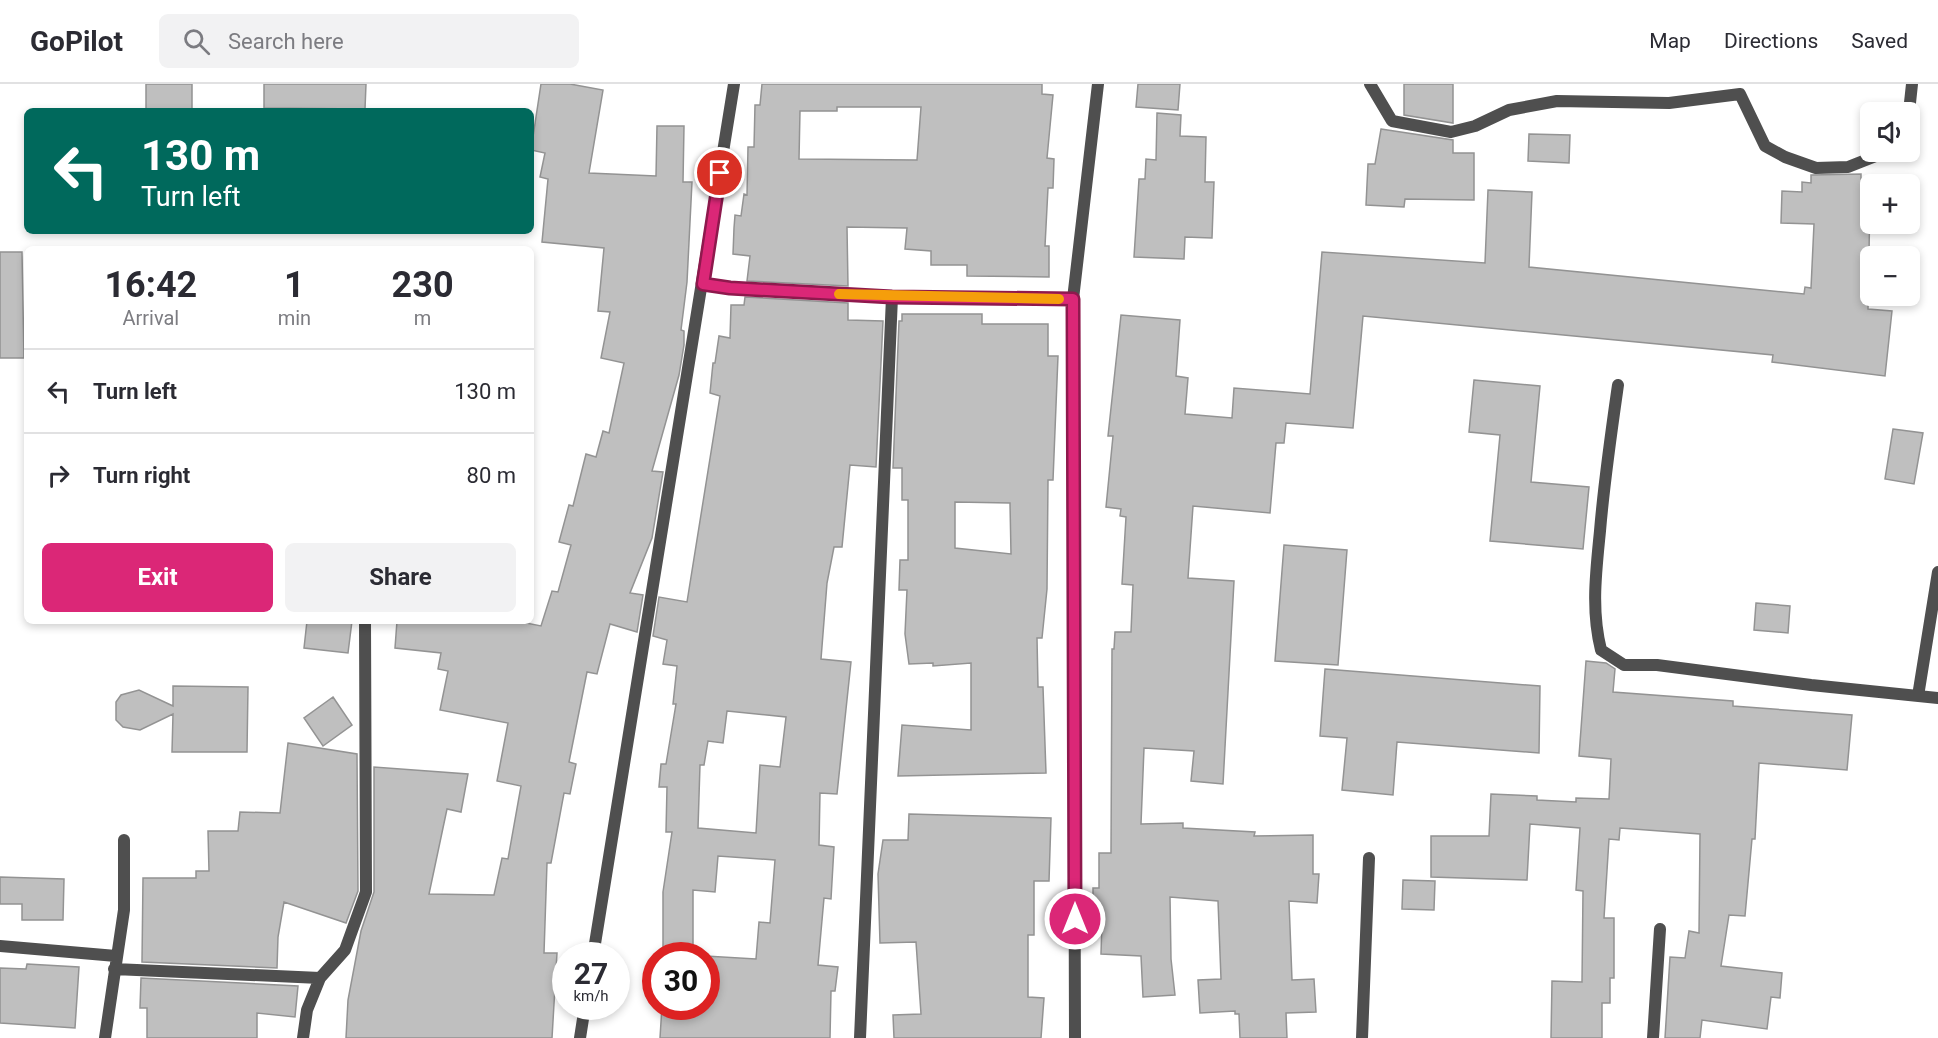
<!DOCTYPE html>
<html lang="en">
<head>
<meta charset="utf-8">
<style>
	:root { --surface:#fff; --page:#f2f2f3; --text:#2b2b33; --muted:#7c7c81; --line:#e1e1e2; --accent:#db2777 }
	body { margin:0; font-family:Roboto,sans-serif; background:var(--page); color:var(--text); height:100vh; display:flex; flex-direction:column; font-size:22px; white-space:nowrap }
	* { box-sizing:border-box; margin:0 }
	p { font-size:20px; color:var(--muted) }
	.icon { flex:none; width:33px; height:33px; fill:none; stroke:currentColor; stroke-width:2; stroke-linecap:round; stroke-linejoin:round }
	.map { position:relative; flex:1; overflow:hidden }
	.side { position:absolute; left:24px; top:162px; width:510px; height:378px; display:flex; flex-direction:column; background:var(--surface); border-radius:9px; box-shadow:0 3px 9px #0003 }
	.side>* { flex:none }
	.guide { position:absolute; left:24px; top:24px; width:510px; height:126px; border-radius:9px; box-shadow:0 3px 9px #0003; background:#00695c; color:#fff; overflow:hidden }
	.tools { position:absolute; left:1860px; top:18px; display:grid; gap:12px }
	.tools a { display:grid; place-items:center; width:60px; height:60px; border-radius:9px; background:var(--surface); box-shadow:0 3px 9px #0003; font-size:30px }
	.speed { position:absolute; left:552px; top:858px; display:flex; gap:12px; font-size:30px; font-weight:700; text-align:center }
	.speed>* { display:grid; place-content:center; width:78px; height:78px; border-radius:50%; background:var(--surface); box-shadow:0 3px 9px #0003; line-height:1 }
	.speed small { font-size:15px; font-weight:400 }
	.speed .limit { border:9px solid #d22; background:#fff; color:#111 }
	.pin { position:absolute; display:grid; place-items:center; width:51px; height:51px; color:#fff; margin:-26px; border:3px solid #fff; border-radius:50%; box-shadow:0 2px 6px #0007 }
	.me { position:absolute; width:66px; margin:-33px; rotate:0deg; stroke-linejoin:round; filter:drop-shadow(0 0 4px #0008) }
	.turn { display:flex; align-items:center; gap:21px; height:126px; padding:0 18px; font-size:27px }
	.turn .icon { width:78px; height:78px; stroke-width:2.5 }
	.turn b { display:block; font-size:42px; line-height:51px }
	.eta { display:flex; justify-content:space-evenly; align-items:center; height:102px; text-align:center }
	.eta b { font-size:36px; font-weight:700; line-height:42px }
	.cta { display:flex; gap:12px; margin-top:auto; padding:12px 18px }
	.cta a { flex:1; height:69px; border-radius:9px; background:var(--accent); color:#fff; font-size:24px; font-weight:700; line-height:69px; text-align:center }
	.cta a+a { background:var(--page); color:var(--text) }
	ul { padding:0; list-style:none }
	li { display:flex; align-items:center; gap:18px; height:84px; padding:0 18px; border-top:2px solid var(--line) }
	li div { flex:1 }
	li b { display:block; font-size:22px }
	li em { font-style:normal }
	header { display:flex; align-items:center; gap:36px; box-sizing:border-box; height:84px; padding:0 30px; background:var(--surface); border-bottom:2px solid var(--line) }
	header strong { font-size:28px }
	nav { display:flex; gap:33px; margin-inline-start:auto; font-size:21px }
	.search { width:420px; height:54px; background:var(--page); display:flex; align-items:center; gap:15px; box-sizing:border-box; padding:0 21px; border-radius:9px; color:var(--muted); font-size:22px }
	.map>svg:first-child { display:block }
</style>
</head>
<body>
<header>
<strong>GoPilot</strong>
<div class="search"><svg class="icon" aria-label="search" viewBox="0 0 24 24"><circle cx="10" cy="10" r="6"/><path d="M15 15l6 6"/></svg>Search here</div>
<nav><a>Map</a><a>Directions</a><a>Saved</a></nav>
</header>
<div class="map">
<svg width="1938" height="954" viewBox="0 0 1938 954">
	<rect width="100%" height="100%" fill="#fff"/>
	<path fill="#bfbfbf" stroke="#939393" stroke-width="1.5" fill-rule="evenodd" d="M 146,0 L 192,0 L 192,27 L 146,25 Z
		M 264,0 L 366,0 L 365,25 L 264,24 Z
		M 541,0 L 570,0 L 603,6 L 589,89 L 656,92 L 657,42 L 684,42 L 683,98 L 692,98 L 687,198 L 681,246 L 684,247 L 684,261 L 679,291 L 652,387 L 663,388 L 652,454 L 630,509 L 643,511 L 637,548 L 610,540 L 597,590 L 587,588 L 569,678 L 576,680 L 570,710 L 564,709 L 551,779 L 547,779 L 544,869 L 557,869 L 552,954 L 346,954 L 348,916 L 361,847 L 374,808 L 374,683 L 468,690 L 461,728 L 447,725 L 429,810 L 494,811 L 502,774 L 508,775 L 521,702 L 497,697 L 508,639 L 440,626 L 448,587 L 438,585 L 441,569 L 395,564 L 397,537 L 516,537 L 541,542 L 552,507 L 558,508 L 571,461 L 559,458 L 569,421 L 573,422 L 586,370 L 596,373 L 603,347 L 609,349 L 624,279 L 601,274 L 610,228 L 598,227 L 604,164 L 542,158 L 548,95 L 540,93 L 545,69 L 531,66 Z
		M 762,0 L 1042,0 L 1042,10 L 1053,11 L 1047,74 L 1054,75 L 1053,104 L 1048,104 L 1045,162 L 1049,162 L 1049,193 L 967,192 L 967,181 L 931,181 L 931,167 L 905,165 L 907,144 L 847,143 L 848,202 L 747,197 L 750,172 L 733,170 L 734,144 L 735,131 L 741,132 L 744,110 L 747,111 L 748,63 L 754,63 L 755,21 L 760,21 ZM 837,23 L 921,23 L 917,76 L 799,75 L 800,27 L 837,27 Z
		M 1138,0 L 1180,0 L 1178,26 L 1136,23 Z
		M 1404,0 L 1453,0 L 1453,39 L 1404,31 Z
		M 1157,29 L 1181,31 L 1180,52 L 1206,53 L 1205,98 L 1214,98 L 1212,154 L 1185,153 L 1184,175 L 1134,173 L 1139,95 L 1145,95 L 1146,75 L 1156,76 Z
		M 1381,45 L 1453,56 L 1453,69 L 1474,69 L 1474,116 L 1405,115 L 1404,123 L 1366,121 L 1368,80 L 1375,80 Z
		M 1529,50 L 1570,51 L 1569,79 L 1528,77 Z
		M 1861,90 L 1861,113 L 1870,113 L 1868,225 L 1892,227 L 1885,292 L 1772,278 L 1773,271 L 1363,232 L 1353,344 L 1286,339 L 1284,359 L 1276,359 L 1270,429 L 1193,422 L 1188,494 L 1234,497 L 1223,700 L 1191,697 L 1194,667 L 1144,664 L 1141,740 L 1183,739 L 1183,744 L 1255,748 L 1254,752 L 1313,751 L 1313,790 L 1319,790 L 1317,819 L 1289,817 L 1292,896 L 1314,895 L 1316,928 L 1286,929 L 1287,954 L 1240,954 L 1239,930 L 1235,930 L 1235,927 L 1200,929 L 1198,896 L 1221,895 L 1218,817 L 1170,813 L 1171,875 L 1175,911 L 1143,913 L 1141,872 L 1101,870 L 1102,837 L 1093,837 L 1093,804 L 1099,804 L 1099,769 L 1111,769 L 1112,565 L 1114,565 L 1115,548 L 1131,548 L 1133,501 L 1122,500 L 1126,433 L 1120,432 L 1121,425 L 1106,423 L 1113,352 L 1108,352 L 1121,231 L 1180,236 L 1176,292 L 1188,294 L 1185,330 L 1232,334 L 1234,304 L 1310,310 L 1322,168 L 1485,179 L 1488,106 L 1532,108 L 1529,183 L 1804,210 L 1805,203 L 1811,204 L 1814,140 L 1781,139 L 1782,107 L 1802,108 L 1802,98 L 1811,99 L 1811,91 Z
		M 0,168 L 22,168 L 24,274 L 0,274 Z
		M 745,213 L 848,219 L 848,236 L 883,237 L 876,383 L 850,381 L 842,463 L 834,463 L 827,499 L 821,575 L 851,578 L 837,710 L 820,709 L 819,761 L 834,763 L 831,815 L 824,814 L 818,881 L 838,883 L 835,907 L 831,907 L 830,954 L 660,954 L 662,922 L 706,924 L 706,872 L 756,875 L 759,838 L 770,839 L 775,776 L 718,772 L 715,808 L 693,806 L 693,872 L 663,872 L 663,808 L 672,748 L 666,748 L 667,703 L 659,703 L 661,680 L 666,680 L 676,620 L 673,620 L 677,582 L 663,580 L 667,556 L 653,552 L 659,513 L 687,518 L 720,312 L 710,309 L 713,279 L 715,279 L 719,252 L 730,254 L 731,221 L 744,221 ZM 727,627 L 786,633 L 780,683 L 760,681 L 756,749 L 698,744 L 700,681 L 704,681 L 708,657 L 723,659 Z
		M 902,230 L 982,230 L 982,240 L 1048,240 L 1048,272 L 1058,272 L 1053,396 L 1048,396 L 1047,505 L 1042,554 L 1037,554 L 1038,603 L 1043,603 L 1046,689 L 898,692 L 902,641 L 971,646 L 971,579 L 933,582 L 933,579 L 909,580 L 905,550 L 907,506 L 899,506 L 900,476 L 908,476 L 908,416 L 902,416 L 902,384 L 893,384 L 899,237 L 902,237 ZM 955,418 L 1010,419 L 1011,470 L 955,464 Z
		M 1474,296 L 1540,302 L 1531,398 L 1589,403 L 1583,465 L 1490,457 L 1500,351 L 1469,348 Z
		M 1893,345 L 1923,349 L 1914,400 L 1885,395 Z
		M 1284,461 L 1347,466 L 1338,581 L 1275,577 Z
		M 1756,519 L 1790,522 L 1788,549 L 1754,546 Z
		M 307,537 L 352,537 L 348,569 L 304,564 Z
		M 1586,577 L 1606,579 L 1615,585 L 1613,608 L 1733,617 L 1733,622 L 1852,631 L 1847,686 L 1759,679 L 1755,755 L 1752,755 L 1745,832 L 1729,831 L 1721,882 L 1782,889 L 1780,914 L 1771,913 L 1767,945 L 1702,936 L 1700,954 L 1665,954 L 1670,873 L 1685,874 L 1689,847 L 1699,849 L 1700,750 L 1620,744 L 1619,756 L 1609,755 L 1604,834 L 1614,834 L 1614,894 L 1610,894 L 1610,919 L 1602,919 L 1602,954 L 1551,954 L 1552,897 L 1582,898 L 1583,807 L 1576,806 L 1580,744 L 1530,740 L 1527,796 L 1431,793 L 1431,752 L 1489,752 L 1491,710 L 1537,712 L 1537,716 L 1576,718 L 1576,714 L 1609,715 L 1611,675 L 1579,672 Z
		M 1325,585 L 1540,602 L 1539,669 L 1397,658 L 1393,711 L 1342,706 L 1347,654 L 1320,652 Z
		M 173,602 L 248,603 L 247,668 L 172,668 L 173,630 L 140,646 L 123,643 L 116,636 L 116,618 L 121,611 L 139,606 L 173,622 Z
		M 333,613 L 352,641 L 323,662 L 304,634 Z
		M 288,659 L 357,670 L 358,807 L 346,839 L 284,818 L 278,853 L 277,884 L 142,878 L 143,794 L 196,794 L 196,787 L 209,787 L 208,747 L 238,747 L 240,728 L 280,729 Z
		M 909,730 L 1051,734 L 1049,797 L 1034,797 L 1034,851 L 1028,851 L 1028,913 L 1044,914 L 1041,954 L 894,954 L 893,931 L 921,930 L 916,858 L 880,859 L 878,790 L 883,756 L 908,756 Z
		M 0,793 L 64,795 L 63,836 L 22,836 L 22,820 L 0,820 Z
		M 1403,796 L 1435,797 L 1434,826 L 1402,825 Z
		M 27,880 L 79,883 L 75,944 L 0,939 L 0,884 L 26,885 Z
		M 141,894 L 298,902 L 295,933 L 257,929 L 257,954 L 147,954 L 147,924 L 140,924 Z"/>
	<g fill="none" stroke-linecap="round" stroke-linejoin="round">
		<path stroke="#4f4f4f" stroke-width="12" d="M 1370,0 L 1392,37 L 1451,48 L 1475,42 L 1509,26 L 1557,17 L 1669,19 L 1740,10 L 1765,62 L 1785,73 L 1816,84 L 1848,83 L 1886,68
			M 1909,28 L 1912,0
			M 703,200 L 730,204 L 892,213 L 1073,215
			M 1618,301 C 1611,350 1604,398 1600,447 C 1596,488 1591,526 1601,566 L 1624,581 L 1657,581 L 1811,601 L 1938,614
			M 1918,612 L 1938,488
			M 0,862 L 116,872
			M 593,872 L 734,0
			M 114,885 L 320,894
			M 105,954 L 124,826 L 124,756
			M 303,954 L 307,926 L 320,894 L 345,866 L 366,808 L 365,537
			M 580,954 L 585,922
			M 860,954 L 892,213
			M 1075,954 L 1073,215 L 1098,0
			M 1362,954 L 1369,774
			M 1653,954 L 1660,845"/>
	</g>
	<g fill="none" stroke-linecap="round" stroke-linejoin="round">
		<g stroke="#8e194d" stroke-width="15">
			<path id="route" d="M 720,89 L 703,200 L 730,204 L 892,213 L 1073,215 L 1075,835"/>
		</g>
		<use href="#route" stroke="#db2777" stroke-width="10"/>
		<path stroke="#f59e0b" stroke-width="10" d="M 839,210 L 1059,215"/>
	</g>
</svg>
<div class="tools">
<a><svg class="icon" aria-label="sound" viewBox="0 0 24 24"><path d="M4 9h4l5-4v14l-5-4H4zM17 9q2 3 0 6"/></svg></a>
<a>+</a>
<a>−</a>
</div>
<div class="speed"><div>27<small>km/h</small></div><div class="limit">30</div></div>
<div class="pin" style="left:720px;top:89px;background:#d93025"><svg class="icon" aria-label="arrive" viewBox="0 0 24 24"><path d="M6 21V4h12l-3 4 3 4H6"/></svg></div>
<svg class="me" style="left:1075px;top:835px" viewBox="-20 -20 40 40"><circle r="17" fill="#db2777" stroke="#fff" stroke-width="3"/><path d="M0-11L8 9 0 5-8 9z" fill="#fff"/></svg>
<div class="guide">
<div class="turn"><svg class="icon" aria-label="left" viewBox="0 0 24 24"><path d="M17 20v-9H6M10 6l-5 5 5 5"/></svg><div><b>130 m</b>Turn left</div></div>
</div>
<section class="side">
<div class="eta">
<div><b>16:42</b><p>Arrival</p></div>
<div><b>1</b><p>min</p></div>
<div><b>230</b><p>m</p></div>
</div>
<ul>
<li><svg class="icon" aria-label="left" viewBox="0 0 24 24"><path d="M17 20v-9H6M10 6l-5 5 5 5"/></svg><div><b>Turn left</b></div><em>130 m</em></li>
<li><svg class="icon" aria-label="right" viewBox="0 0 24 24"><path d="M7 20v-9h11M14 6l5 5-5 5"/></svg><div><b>Turn right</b></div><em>80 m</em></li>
</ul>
<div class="cta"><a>Exit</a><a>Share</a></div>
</section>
</div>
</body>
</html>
